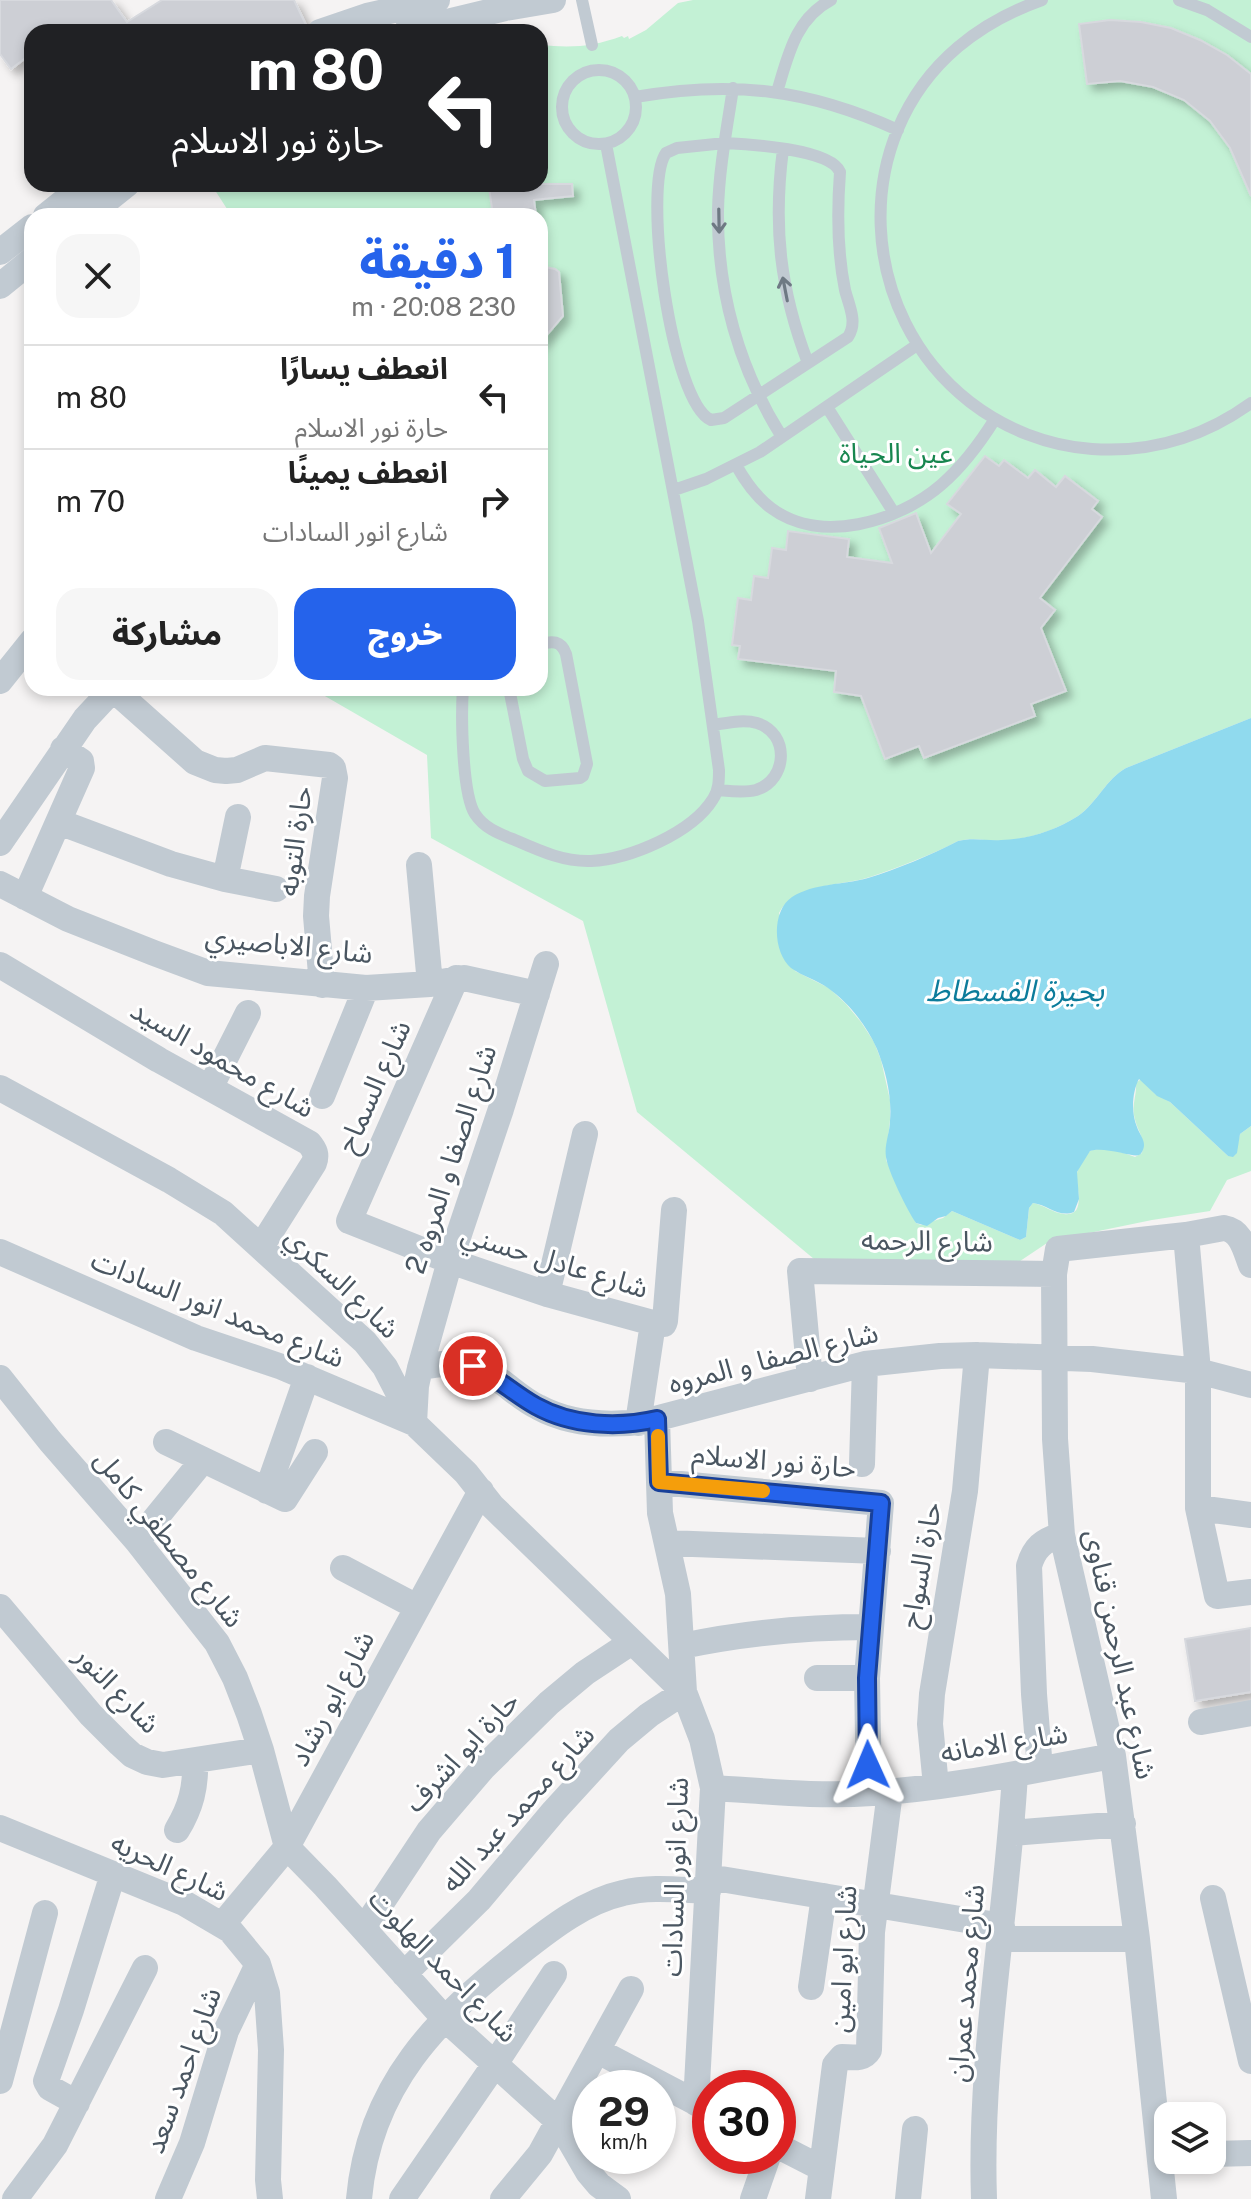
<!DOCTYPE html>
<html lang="ar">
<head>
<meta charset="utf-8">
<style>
	:root { --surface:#fff; --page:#f6f6f6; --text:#222; --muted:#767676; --line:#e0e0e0; --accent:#2563eb }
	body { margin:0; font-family:"Public Sans","Noto Sans Arabic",sans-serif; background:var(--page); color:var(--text); direction:rtl; height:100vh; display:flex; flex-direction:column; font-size:30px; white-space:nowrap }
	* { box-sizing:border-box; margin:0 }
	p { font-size:26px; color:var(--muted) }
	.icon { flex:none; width:44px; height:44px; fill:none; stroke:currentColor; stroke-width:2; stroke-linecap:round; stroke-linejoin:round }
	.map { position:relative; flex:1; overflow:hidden; direction:ltr }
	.panel { position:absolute; left:24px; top:208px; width:524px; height:488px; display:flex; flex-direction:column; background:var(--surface); border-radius:24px; box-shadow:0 4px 12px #0003; direction:rtl }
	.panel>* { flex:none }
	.banner { position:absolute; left:24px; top:24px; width:524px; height:168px; border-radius:24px; box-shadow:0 4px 12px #0003; direction:rtl; background:#202124; color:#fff; overflow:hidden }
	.buttons { position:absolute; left:1154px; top:2102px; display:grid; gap:16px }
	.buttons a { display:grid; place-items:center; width:72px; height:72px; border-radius:16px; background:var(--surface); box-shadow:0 4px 12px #0003; font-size:40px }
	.speed { position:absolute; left:572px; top:2070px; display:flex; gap:16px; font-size:40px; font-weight:700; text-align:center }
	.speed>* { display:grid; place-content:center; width:104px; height:104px; border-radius:50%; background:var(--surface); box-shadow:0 4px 12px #0003; line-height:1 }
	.speed small { font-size:20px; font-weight:400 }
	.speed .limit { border:12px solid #d22; background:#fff; color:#111 }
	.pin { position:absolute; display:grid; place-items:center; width:68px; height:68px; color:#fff; margin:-34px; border:4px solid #fff; border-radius:50%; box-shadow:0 2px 8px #0007 }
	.me { position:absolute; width:88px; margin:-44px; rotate:359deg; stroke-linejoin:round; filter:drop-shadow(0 0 6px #0008) }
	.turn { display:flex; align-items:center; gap:28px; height:168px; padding:0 32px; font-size:36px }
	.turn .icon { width:104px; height:104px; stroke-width:2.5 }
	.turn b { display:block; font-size:56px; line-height:68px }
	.round { display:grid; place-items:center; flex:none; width:84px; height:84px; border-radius:24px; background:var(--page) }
	.head { display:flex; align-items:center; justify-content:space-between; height:136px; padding:0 32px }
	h1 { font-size:48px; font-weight:800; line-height:60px; color:var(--accent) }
	.cta { display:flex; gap:16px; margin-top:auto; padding:16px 32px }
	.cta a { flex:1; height:92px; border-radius:24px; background:var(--accent); color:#fff; font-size:32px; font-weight:800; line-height:92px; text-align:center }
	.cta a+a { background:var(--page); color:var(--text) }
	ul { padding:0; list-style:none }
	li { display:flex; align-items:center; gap:24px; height:104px; padding:0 32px; border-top:2px solid var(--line) }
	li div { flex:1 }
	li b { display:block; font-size:30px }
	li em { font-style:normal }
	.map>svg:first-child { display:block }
</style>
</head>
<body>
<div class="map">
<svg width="1251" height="2199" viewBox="0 0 1251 2199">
	<defs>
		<filter id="shadow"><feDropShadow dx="6" dy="6" stdDeviation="4" flood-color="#0004"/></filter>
	</defs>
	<rect width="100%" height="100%" fill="#f5f3f3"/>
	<path fill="#c3f1d5" d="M 693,0 L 1251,0 L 1251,718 L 1126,768 C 1106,779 1097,803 1078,816 C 1055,831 1028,839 1001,841 C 987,841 973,837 958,841 C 931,855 899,867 870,877 C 843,886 794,883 779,913 L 795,971 L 829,988 L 846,1004 L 861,1022 L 874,1042 L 881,1060 L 890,1100 L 890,1120 L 886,1160 L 916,1223 L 921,1225 L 943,1218 L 952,1211 L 1020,1240 L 1026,1237 L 1029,1208 L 1033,1203 C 1044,1205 1053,1213 1064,1214 C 1088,1217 1075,1184 1077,1173 C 1078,1167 1085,1155 1090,1151 C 1105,1146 1120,1152 1135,1157 L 1142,1153 C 1145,1135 1137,1132 1134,1115 C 1132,1104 1137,1094 1136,1083 L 1141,1079 L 1155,1094 L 1170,1102 L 1228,1156 L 1235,1155 L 1240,1134 L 1251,1126 L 1251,1171 L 1227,1180 L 1210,1211 L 1152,1220 L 1050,1241 L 1011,1267 L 814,1259 L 637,1112 L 583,921 L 431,838 L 427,755 L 311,688 L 540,688 L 540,216 L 226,216 L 229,212 L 211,184 L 540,184 L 540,45 C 572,48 592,47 622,36 L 624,38 L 628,36 L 629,39 L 646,30 L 678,3 Z"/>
	<path fill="#90daee" d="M 1251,718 L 1251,1126 L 1240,1134 L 1237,1153 L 1233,1157 L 1228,1156 L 1170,1102 L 1157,1096 L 1139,1079 C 1132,1092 1131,1113 1137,1127 C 1139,1133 1144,1139 1144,1145 C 1144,1148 1142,1154 1139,1155 C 1134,1158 1105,1146 1090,1151 L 1077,1172 L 1079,1199 L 1074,1212 C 1059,1218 1048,1205 1033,1203 L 1029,1208 L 1026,1237 L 1020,1240 L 952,1211 L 946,1216 L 938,1218 L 927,1226 L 916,1223 C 908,1212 887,1169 886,1157 C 884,1145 890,1132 890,1121 C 892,1096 886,1072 877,1049 C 867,1026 849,1003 828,988 C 817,980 802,976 791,968 C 773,953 771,911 792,897 C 814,883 843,885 868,878 C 897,869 931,855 958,841 C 973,837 987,841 1001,840 C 1028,839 1055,831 1078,816 C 1097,803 1106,779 1126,768 Z"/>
	<path fill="#cdcfd5" stroke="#d7d9de" stroke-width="2" filter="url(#shadow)" d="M 0,0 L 111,0 L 127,22 L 162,0 L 294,0 L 306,25 L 304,32 L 32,32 L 32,53 L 11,69 L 0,54 Z
		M 1110,20 L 1141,22 L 1171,28 L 1200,40 L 1227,55 L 1251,74 L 1251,196 L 1230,148 L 1210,121 L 1184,100 L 1153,87 L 1120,81 L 1087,84 L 1079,24 Z
		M 495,184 L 572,184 L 573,196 L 534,200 L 536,216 L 493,216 L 489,187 L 496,186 Z
		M 540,266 L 555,269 L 559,272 L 563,316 L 540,343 Z
		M 985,456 L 999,466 L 1004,460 L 1028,478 L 1035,470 L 1056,487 L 1065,476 L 1098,501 L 1092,509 L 1102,517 L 1040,598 L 1055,610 L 1041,628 L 1066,691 L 1031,704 L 1035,716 L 924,758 L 919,746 L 885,759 L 861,696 L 834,692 L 836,671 L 738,659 L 740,646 L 732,645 L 738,598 L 751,600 L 754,576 L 768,578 L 772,548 L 786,550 L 788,531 L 849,539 L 847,557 L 892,563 L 879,528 L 916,513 L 931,553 L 961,514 L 947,504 Z
		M 1251,1628 L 1251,1692 L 1195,1701 L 1185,1639 Z"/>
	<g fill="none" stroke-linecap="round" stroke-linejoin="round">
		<path stroke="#c1cad2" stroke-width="12" d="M 582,0 L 592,45
			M 1042,0 C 1011,11 983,26 958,47 C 848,140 858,315 970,402 C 1005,429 1048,446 1092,449 C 1150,453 1204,437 1251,403
			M 1179,0 L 1207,10 L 1251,37
			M562 107a37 37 0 1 1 74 0a37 37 0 1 1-74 0Z
			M 733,88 C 727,128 719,169 718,210 C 717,291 739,369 782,437
			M 777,92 C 788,56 795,19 831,0
			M 635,97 C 733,80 808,89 898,130
			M 725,143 C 748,144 831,149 840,172 C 837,212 837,251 845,290 C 849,306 858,322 848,337 L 724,418 L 711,420 C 671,402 642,187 666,153 L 677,148 Z
			M 783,149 C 773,227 780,290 808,363
			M 827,407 L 894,513
			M 736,465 C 745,481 756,497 771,508 C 820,545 898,522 941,485 C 963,466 980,443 995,419
			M 674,490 L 706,479 L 760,452 L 917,345
			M 463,688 C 461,715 462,794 475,814 C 485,829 500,834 515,840 C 540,851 564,862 591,861 C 630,859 692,833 713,799 C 719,790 719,780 719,770 L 698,621 L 606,144
			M 509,688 L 523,759 L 528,771 L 545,781 L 580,778 L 583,776 L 587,764 L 566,654 C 561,640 552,641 540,644
			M 713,725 C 727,723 743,719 757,723 C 790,733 788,780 756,790 C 744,793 730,791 718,790"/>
		<path stroke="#c1cad2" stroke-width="26" d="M 320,32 L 367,16 L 437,0
			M 406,32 L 505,8 L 553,0
			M 46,216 L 86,184
			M 87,216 L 127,184
			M 0,252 L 32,227
			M 0,286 L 32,260
			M 0,681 L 32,641
			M 113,689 L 195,762 L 215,770 L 226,771 L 237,770 L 265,758 L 329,765 L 333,768 L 335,778 L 317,896 L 316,916 L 322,985
			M 59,822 L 171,864 L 225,879 L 276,889
			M 0,843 L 85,719 L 114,688
			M 419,865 L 430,984
			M 225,879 L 238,817
			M 0,884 L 68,919 L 154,953 L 208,973 L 366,988 L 430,984 L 464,978 L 537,994
			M 25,897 L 82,768 L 81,761 L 63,749
			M 0,965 L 159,1060 L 309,1143 C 315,1150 317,1155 314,1163 L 261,1247
			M 456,978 L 349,1221 L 450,1261 L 547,1294 L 653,1323
			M 0,1088 L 169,1180 L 223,1213 L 365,1342 L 385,1367 L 414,1423 L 466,1473 L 492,1506 L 684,1692 L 649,1715 L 619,1740 L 554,1811 L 479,1900 L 404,1974
			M 210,1088 L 248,1013
			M 322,1096 L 366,988
			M 1186,1235 L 1198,1371 L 1198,1508 L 1217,1596 L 1251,1592
			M 0,1252 L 196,1338 L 282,1367 L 414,1423 L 416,1386 L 420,1368 L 450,1261 L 501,1109 L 546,964
			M 547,1294 L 585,1134
			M 420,1368 C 450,1360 476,1363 502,1382 C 514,1391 525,1401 538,1407 C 571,1425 611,1426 647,1421 L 865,1364 L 940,1356 L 977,1355 L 1092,1359 L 1198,1371 L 1251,1385
			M 0,1378 L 50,1441 L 137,1541 L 217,1643 L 235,1678 L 249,1714 L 261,1750 L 287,1847 L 325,1886 L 444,2018 L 559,2122 L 588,2172 L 599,2185 L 618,2199
			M 810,1379 L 800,1271 L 1054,1274
			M 657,1419 L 660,1513 L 678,1594 L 684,1692 L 702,1739 L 713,1788 L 696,2103
			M 638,1423 L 653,1323 L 664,1324 L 665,1321 L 674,1210
			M 166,1442 L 285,1499 L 315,1452
			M 862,1464 L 865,1364
			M 659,1482 L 881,1503 L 867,1678 L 869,1793
			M 267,1491 L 307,1377
			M 1198,1508 L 1251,1515
			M 137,1541 L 203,1460
			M 667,1543 L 878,1551
			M 343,1568 L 417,1607
			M 0,1607 L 91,1715 L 120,1744 L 132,1755 L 147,1762 L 163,1765 L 261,1750
			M 682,1646 C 744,1633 806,1627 870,1627
			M 817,1678 L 867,1678
			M 1201,1722 L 1251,1713
			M 1040,1769 L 1034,1694 L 1029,1566 C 1034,1548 1043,1540 1062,1535
			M 936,1786 L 930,1724 L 932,1694 L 965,1491 L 977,1355
			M 713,1788 C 765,1791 819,1797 872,1793 C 953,1788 1033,1770 1113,1756
			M 0,1828 L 184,1903 L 230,1930 L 258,1964 L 267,1993 L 271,2050 L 268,2180 L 270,2199
			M 177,1830 C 191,1807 196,1787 195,1761
			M 1011,1833 L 1123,1824
			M 709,1877 L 1002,1926
			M 1213,1898 L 1251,2061
			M 222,1925 L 287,1847 L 481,1491
			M 364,1929 L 429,1831 L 483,1768 L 549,1703 L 585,1673 L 632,1642
			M 1001,1939 L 1137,1939
			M 811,1987 L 824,1896
			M 598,2051 L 710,2110
			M 0,2081 L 45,1913
			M 77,2103 L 50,2088 L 46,2081 L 71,2010 L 113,1874
			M 778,2146 L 821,2168
			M 1212,2154 L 1251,2153
			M 15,2199 L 55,2145 L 145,1968
			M 168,2199 L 192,2143 L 226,2031 L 258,1964
			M 359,2199 C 369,2085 437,2018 522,1951 C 551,1928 586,1901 623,1893 C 650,1886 680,1890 708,1891
			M 402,2199 L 495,2064 L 554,1974
			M 503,2199 L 540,2154 L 631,1989
			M 753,2199 L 768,2156
			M 818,2199 L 835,2065 L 842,2057 C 852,2057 863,2060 869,2050 L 872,1932 L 890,1792
			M 908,2199 L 915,2129
			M 984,2199 C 979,2057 1007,1915 1015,1774
			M 1164,2199 L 1137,1939 L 1113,1756 L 1062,1535 L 1055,1439 L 1054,1274 L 1058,1249 L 1186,1235 L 1224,1228 C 1242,1231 1245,1250 1251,1265"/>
	</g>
	<defs><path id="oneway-shaft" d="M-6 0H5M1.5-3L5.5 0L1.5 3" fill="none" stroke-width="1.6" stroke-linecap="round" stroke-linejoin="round" transform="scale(2)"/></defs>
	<g stroke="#6e7983">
		<use href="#oneway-shaft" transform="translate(719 221) rotate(89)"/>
		<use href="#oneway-shaft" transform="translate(785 289) rotate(-101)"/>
	</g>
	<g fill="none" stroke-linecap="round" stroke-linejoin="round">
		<g stroke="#184099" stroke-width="20">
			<path id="route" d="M 473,1366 C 496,1376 514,1394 536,1406 C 572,1426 618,1428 657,1419 L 659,1482 L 881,1503 L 867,1678 L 868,1765"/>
		</g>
		<use href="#route" stroke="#2563eb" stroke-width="14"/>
		<path stroke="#f59e0b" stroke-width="14" d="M 658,1436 L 659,1482 L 763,1491"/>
	</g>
	<g text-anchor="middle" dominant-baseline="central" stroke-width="6" stroke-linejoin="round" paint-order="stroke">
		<g font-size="28" fill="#17864f" stroke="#fff">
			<text x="896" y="452">عين الحياة</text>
		</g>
		<g font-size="28" fill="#4a5661" stroke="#fff">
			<text transform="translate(294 841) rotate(-82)">حارة التوبه</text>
			<text transform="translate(289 944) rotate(6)">شارع الاباصيري</text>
			<text transform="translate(223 1058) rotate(30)">شارع محمود السيد</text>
			<text transform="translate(373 1086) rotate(-66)">شارع السماح</text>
			<text transform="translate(450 1159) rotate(-72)">شارع الصفا و المروه 2</text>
			<text transform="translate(927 1240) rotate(1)">شارع الرحمه</text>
			<text transform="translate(555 1260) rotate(17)">شارع عادل حسني</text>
			<text transform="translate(343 1282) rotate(44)">شارع السكري</text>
			<text transform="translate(218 1308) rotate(22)">شارع محمد انور السادات</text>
			<text transform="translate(773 1357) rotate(-14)">شارع الصفا و المروه</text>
			<text transform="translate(774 1460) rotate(5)">حارة نور الاسلام</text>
			<text transform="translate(170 1538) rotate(51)">شارع مصطفي كامل</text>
			<text transform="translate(920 1565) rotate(-80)">حارة السواح</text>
			<text transform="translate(1121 1654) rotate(78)">شارع عبد الرحمن قناوى</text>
			<text transform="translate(118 1689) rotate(46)">شارع النور</text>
			<text transform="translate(331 1698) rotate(-62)">شارع ابو رشاد</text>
			<text transform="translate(1004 1742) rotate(-9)">شارع الامانه</text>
			<text transform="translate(461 1751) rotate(-47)">حارة ابو اشرف</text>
			<text transform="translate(517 1808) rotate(-48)">شارع محمد عبد الله</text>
			<text transform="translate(170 1866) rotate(25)">شارع الحريه</text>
			<text transform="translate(674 1877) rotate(-88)">شارع انور السادات</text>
			<text transform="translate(842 1959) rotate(-87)">شارع ابو امين</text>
			<text transform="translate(444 1965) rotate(46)">شارع احمد الهلوت</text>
			<text transform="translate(965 1983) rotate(-85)">شارع محمد عمران</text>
			<text transform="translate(182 2070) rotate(-70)">شارع احمد سعد</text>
		</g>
		<g font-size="30" font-style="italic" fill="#0c7c9b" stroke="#fff">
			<text x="1015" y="990">بحيرة الفسطاط</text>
		</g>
	</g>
</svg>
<div class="buttons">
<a><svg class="icon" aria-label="layers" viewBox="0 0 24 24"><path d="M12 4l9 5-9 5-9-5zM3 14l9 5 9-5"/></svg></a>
</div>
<div class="speed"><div>29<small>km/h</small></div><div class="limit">30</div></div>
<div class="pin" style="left:473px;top:1366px;background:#d93025"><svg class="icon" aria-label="arrive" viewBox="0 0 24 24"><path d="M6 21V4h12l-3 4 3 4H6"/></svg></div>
<svg class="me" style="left:868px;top:1765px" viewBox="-20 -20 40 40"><path d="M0-17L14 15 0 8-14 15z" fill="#2563eb" stroke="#fff" stroke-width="4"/></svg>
<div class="banner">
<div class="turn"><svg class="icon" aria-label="left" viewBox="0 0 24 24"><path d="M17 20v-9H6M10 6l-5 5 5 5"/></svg><div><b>80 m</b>حارة نور الاسلام</div></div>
</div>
<section class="panel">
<div class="head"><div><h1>1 دقيقة</h1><p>230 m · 20:08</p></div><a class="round"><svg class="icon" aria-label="close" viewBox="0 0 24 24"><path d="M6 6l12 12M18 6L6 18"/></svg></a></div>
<ul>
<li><svg class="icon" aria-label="left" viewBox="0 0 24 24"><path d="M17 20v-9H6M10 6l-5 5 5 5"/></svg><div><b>انعطف يسارًا</b><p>حارة نور الاسلام</p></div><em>80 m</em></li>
<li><svg class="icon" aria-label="right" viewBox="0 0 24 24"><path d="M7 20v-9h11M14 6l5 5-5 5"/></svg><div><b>انعطف يمينًا</b><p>شارع انور السادات</p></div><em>70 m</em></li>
</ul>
<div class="cta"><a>خروج</a><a>مشاركة</a></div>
</section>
</div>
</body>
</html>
